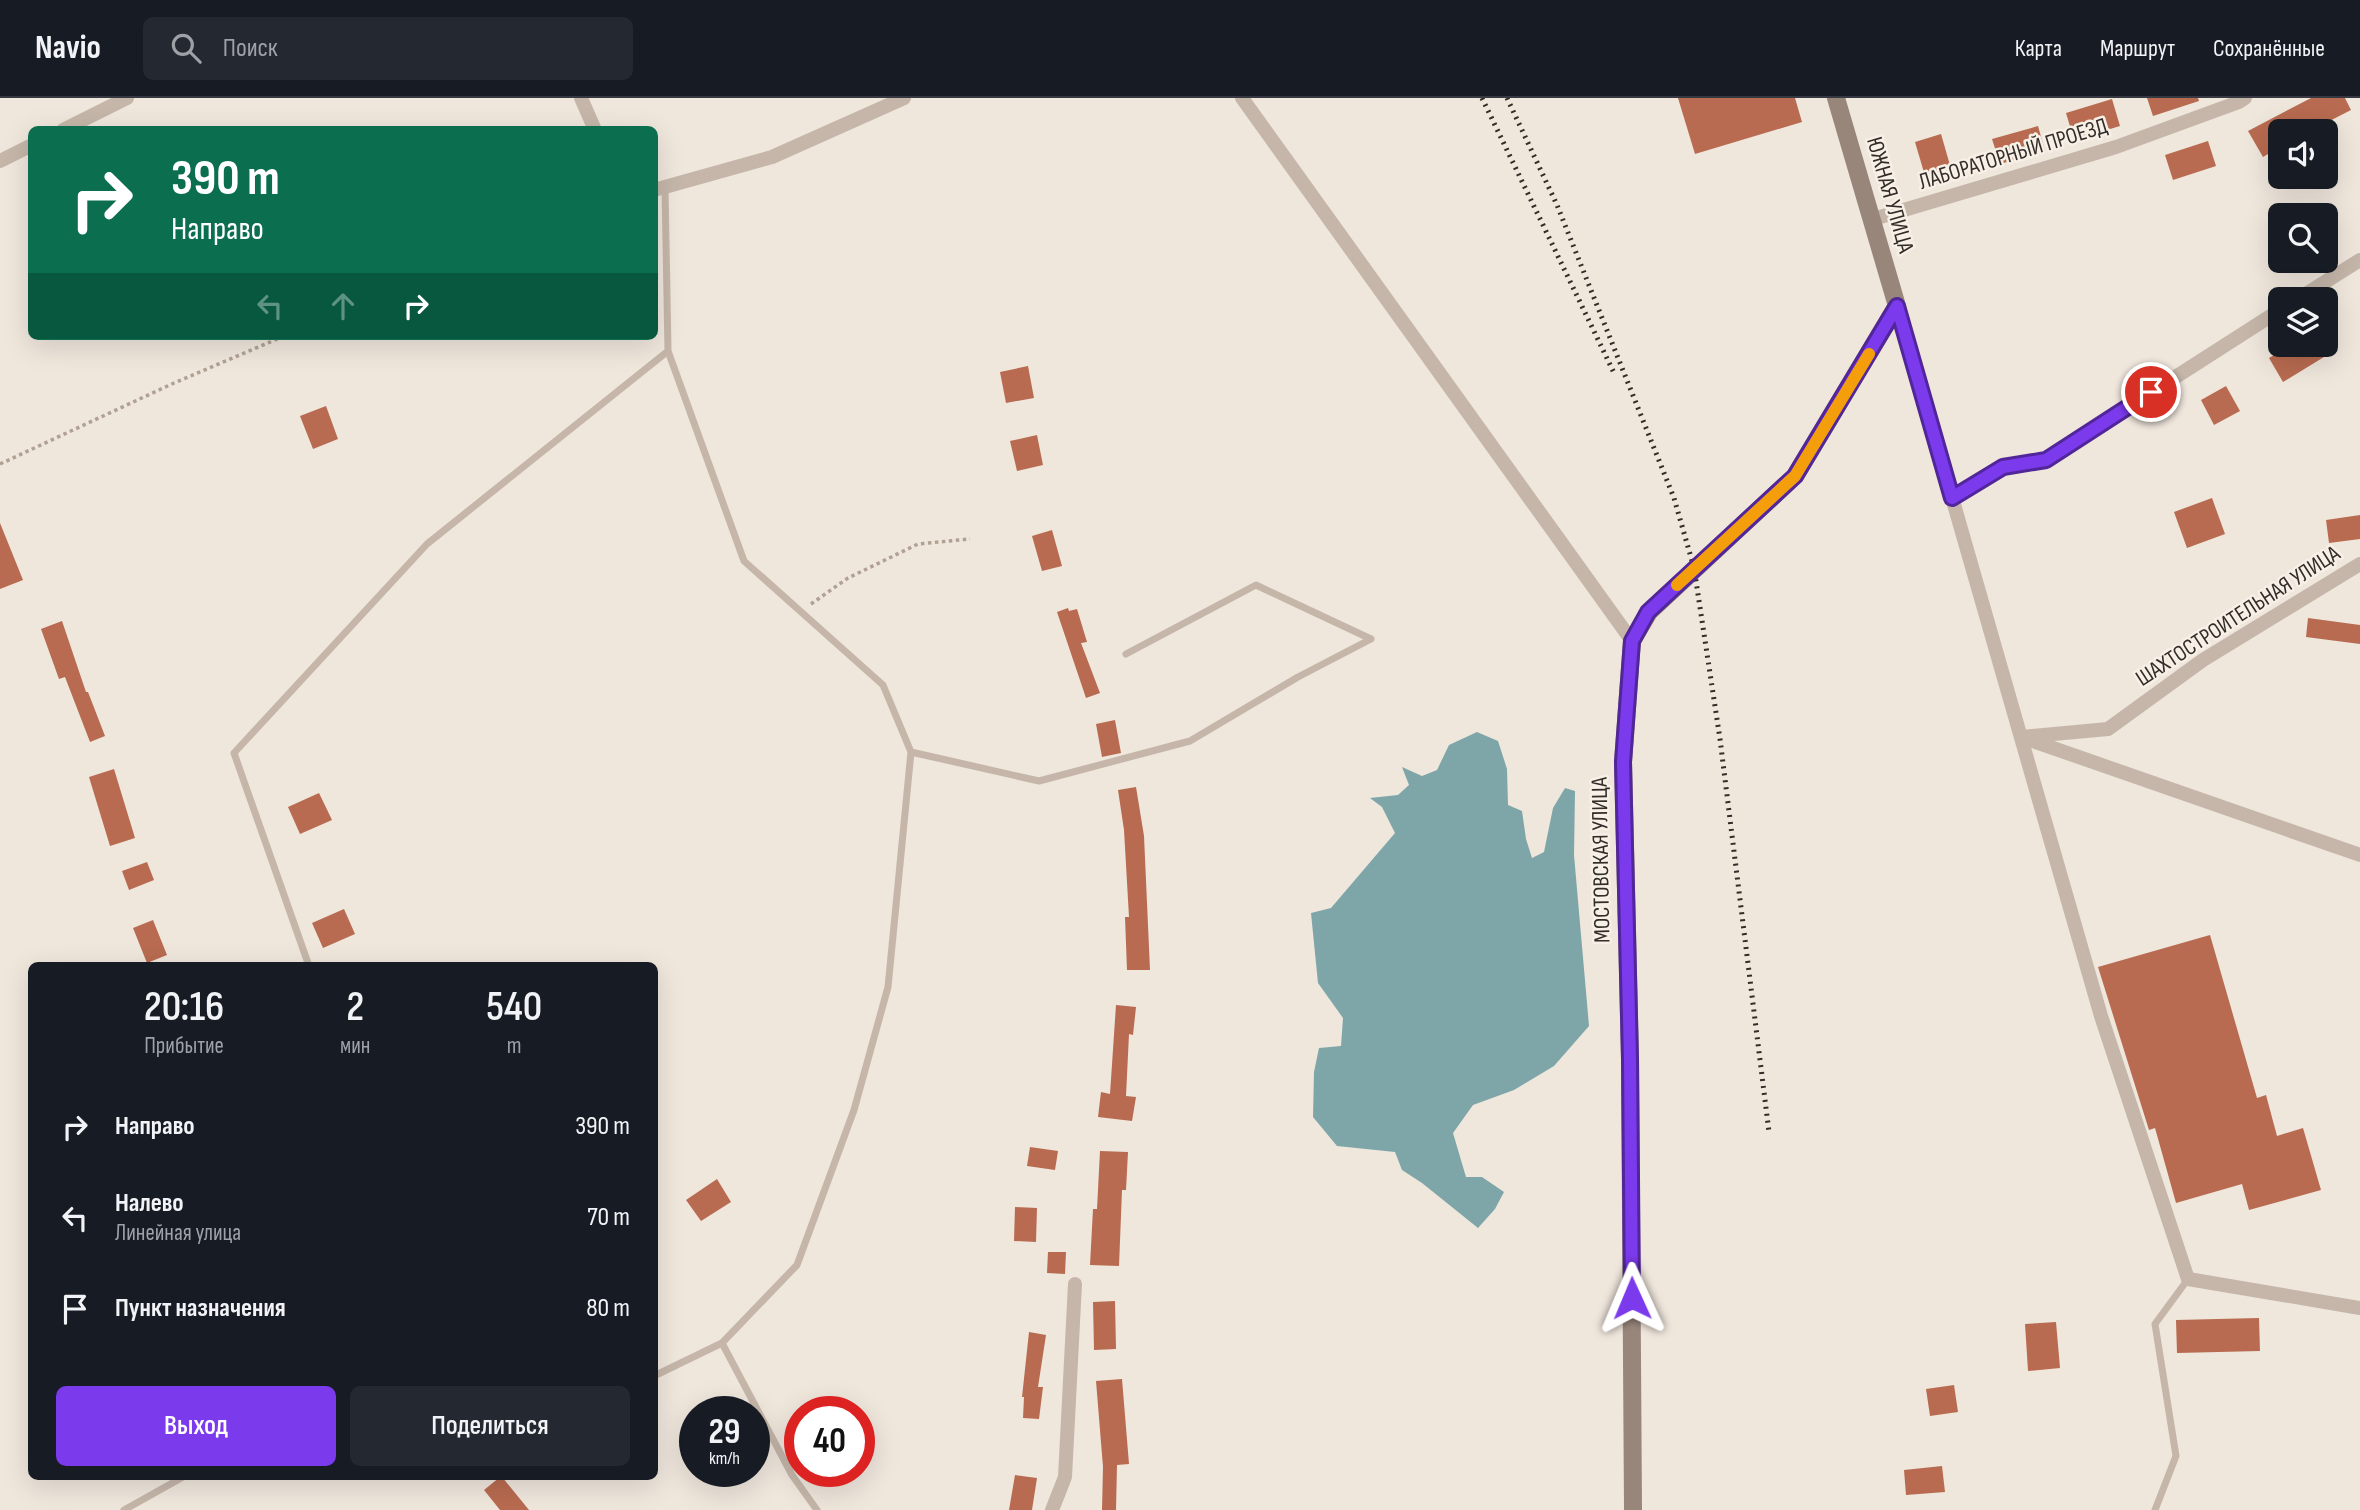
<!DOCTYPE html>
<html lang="ru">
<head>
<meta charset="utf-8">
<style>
	:root { --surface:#171b24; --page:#242831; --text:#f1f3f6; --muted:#9ea1a6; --line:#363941; --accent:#7c3aed }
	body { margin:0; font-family:"Sofia Sans Condensed",sans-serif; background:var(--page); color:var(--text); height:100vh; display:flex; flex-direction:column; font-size:26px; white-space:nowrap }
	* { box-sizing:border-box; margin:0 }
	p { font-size:23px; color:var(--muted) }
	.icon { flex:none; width:38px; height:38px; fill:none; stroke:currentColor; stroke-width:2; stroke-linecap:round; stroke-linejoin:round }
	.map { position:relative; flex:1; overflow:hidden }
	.details { position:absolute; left:28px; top:864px; width:630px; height:518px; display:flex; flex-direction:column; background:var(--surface); border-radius:10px; box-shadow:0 7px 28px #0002 }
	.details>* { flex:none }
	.banner { position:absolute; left:28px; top:28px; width:630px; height:214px; border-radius:10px; box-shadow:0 7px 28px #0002; background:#0b6e4f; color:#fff; overflow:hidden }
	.fabs { position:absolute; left:2268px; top:21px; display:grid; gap:14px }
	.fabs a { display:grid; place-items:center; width:70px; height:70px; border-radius:10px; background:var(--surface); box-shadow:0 7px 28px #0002; font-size:35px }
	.speed { position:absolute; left:679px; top:1298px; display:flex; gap:14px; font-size:35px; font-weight:700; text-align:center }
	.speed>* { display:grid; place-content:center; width:91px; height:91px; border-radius:50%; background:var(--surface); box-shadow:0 7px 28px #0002; line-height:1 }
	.speed small { font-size:18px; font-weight:400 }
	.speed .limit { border:10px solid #d22; background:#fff; color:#111 }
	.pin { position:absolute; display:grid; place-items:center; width:60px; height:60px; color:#fff; margin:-30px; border:4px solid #fff; border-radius:50%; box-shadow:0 2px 7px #0007 }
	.me { position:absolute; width:77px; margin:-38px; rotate:359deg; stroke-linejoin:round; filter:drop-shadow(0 0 5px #0008) }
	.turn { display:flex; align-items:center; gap:24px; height:147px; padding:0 28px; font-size:32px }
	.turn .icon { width:91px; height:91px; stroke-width:2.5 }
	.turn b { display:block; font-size:49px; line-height:60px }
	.lanes { display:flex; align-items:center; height:66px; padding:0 28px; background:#0003; justify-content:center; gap:35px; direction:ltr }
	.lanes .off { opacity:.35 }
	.eta { display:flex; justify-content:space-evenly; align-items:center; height:119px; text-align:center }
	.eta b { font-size:42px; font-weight:600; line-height:49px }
	.cta { display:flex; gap:14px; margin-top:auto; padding:14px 28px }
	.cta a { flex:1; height:80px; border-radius:10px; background:var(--accent); color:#fff; font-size:28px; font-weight:600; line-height:80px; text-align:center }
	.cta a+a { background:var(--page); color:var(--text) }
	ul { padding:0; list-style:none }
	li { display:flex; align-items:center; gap:21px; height:91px; padding:0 28px }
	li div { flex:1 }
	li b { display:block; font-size:26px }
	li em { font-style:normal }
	header { display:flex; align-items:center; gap:42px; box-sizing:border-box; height:98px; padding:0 35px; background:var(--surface); border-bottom:2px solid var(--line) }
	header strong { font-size:33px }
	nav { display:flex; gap:38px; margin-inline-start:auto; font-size:24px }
	.search { width:490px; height:63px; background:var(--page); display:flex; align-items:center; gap:18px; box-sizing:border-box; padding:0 24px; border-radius:10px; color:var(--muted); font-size:26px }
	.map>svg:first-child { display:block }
</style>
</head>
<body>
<header>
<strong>Navio</strong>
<div class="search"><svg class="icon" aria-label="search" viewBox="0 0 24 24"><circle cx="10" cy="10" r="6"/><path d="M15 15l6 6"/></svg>Поиск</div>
<nav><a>Карта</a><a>Маршрут</a><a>Сохранённые</a></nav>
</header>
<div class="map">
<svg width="2360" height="1412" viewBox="0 0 2360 1412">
	<rect width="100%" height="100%" fill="#efe6dc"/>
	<path fill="#7ea6a9" d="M 1477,634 L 1498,643 L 1507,671 L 1508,707 L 1522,713 L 1526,741 L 1532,760 L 1544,754 L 1553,710 L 1565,690 L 1575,693 L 1574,757 L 1589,928 L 1554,968 L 1514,992 L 1473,1007 L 1453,1035 L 1466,1079 L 1482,1079 L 1504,1094 L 1495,1111 L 1478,1130 L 1422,1085 L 1402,1072 L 1395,1054 L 1337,1048 L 1313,1019 L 1314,974 L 1319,950 L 1341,948 L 1343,920 L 1318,885 L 1311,815 L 1331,810 L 1395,735 L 1382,709 L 1370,700 L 1398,697 L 1409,687 L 1402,669 L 1422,678 L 1437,672 L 1449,647 Z"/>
	<path fill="#b86b50" d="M 1678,0 L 1795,0 L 1802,24 L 1695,56 Z
		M 2147,0 L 2198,0 L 2199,3 L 2153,18 Z
		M 2311,0 L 2345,0 L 2351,12 L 2310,33 L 2280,33 L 2280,49 L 2263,59 L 2248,33 Z
		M 2112,1 L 2120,28 L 2074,42 L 2066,15 Z
		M 2038,28 L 2045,53 L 2000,66 L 1992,41 Z
		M 1941,36 L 1954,81 L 1928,88 L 1915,44 Z
		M 2208,43 L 2216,68 L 2173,82 L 2165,57 Z
		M 2291,247 L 2317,247 L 2324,259 L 2283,284 L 2269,260 Z
		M 1028,268 L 1034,300 L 1006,305 L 1000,274 Z
		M 2226,288 L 2240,313 L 2214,327 L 2201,302 Z
		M 326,308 L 338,341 L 313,351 L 300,318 Z
		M 1037,337 L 1043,367 L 1017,373 L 1010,343 Z
		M 2212,400 L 2225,436 L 2187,450 L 2174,414 Z
		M 2360,417 L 2360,441 L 2329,445 L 2326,422 Z
		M 0,425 L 23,482 L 0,491 Z
		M 1052,432 L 1062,468 L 1042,473 L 1032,438 Z
		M 1068,510 L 1069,513 L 1077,511 L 1087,544 L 1081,545 L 1100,595 L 1086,600 L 1057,514 Z
		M 2308,520 L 2360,527 L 2360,546 L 2306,539 Z
		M 62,523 L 86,594 L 88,594 L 105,638 L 90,644 L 65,579 L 59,581 L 41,531 Z
		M 1115,622 L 1121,655 L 1102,659 L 1096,626 Z
		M 114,671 L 135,740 L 110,748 L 89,679 Z
		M 1136,689 L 1144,738 L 1150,872 L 1127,872 L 1125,819 L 1129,819 L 1124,732 L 1118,692 Z
		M 319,695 L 332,722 L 300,736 L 288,709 Z
		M 147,764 L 154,782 L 129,792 L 122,773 Z
		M 344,811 L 355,836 L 323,850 L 312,825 Z
		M 153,822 L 167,857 L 147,865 L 133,830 Z
		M 2210,837 L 2257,1000 L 2266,997 L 2277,1038 L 2303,1030 L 2321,1092 L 2249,1112 L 2242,1086 L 2176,1105 L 2155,1030 L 2149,1032 L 2098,869 Z
		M 1116,907 L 1136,909 L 1133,937 L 1129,936 L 1126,998 L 1136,999 L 1132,1023 L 1098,1019 L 1101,994 L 1110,996 Z
		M 1030,1049 L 1058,1053 L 1055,1072 L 1027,1068 Z
		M 1100,1053 L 1128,1054 L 1126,1092 L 1122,1092 L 1119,1168 L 1090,1167 L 1093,1111 L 1097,1111 Z
		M 717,1081 L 731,1104 L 701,1123 L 686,1102 Z
		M 1015,1109 L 1037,1110 L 1036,1144 L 1014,1143 Z
		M 1048,1154 L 1066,1154 L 1065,1176 L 1047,1175 Z
		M 1115,1203 L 1116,1251 L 1094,1252 L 1093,1204 Z
		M 2259,1220 L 2260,1253 L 2177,1255 L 2176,1222 Z
		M 2056,1224 L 2060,1270 L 2028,1273 L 2025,1226 Z
		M 1029,1234 L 1046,1237 L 1038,1289 L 1043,1289 L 1039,1321 L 1023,1320 L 1024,1299 L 1022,1299 Z
		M 1122,1281 L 1129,1366 L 1117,1367 L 1116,1412 L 1102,1412 L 1103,1369 L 1096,1283 Z
		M 1954,1287 L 1958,1314 L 1930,1318 L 1926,1291 Z
		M 1942,1368 L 1945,1394 L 1906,1397 L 1904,1372 Z
		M 1015,1377 L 1037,1380 L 1032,1412 L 1009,1412 Z
		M 500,1379 L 502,1379 L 529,1412 L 500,1412 L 484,1392 Z"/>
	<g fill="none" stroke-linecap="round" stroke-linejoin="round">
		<path stroke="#b1a193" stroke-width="3.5" stroke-dasharray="3.5 3.5" stroke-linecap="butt" d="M 0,366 L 174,285 L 284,238
			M 811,506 L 848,480 L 918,446 L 970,441"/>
		<path stroke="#c5b6a9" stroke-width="7" d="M 1126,556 L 1256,487 L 1371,541
			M 911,654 L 1039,683 L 1190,643 L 1298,579 L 1371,541
			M 309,868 L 234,655 L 427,446 L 668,253 L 665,90
			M 722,1245 L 792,1377 L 817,1412
			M 654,1278 L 722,1245 L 797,1167 L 854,1012 L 888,889 L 911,654 L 883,587 L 744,463 L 668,253
			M 124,1412 L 183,1379
			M 2155,1412 L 2176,1358 L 2155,1226 L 2188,1181"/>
		<path stroke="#c5b6a9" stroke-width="14" d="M 581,0 L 595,32
			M 1242,0 L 1632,543
			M 63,32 L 127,0
			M 0,63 L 32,47
			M 654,92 L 772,59 L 904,0
			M 1870,122 L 2116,49 L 2239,4 L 2245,0
			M 2298,201 L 2360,162
			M 1897,208 L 2101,918 L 2188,1181 L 2360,1210
			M 1952,400 L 2003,369 L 2046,362 L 2280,212
			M 2022,639 L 2108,631 L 2203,562 L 2360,466
			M 2027,641 L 2360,757
			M 1052,1412 L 1065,1379 L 1075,1186"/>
		<path stroke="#99867b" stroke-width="18" d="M 1633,1412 L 1630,961 L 1623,664 L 1632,543 L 1649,514 L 1795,378 L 1897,208 L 1836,0"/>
		<path stroke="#332c28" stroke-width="5" stroke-dasharray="2 5" stroke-linecap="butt" d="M 1482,0 L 1615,277
			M 1507,0 L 1557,107 L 1674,400 L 1694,470 L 1720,641 L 1769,1034"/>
	</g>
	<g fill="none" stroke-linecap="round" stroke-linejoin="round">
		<g stroke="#51269a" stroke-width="18">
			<path id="route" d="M 1632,1200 L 1630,961 L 1623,664 L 1632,543 L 1648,514 L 1795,378 L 1897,208 L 1952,400 L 2003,369 L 2046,362 L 2151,294"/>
		</g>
		<use href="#route" stroke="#7c3aed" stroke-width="12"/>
		<path stroke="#f59e0b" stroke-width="12" d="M 1677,487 L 1795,378 L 1869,256"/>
	</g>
	<g text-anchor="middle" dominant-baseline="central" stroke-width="5" stroke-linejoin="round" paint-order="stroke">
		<g font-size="23" fill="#332c28" stroke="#f7f0e7">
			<text transform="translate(2013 56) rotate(-17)">ЛАБОРАТОРНЫЙ ПРОЕЗД</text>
			<text transform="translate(1890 97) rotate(74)">ЮЖНАЯ УЛИЦА</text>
			<text transform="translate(2238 518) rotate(-33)">ШАХТОСТРОИТЕЛЬНАЯ УЛИЦА</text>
			<text transform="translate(1601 762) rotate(-91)">МОСТОВСКАЯ УЛИЦА</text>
		</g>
	</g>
</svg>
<div class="fabs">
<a><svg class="icon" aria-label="sound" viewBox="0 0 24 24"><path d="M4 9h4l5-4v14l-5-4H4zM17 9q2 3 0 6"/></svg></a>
<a><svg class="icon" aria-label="search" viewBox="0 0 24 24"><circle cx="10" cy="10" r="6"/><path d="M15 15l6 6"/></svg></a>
<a><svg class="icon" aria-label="layers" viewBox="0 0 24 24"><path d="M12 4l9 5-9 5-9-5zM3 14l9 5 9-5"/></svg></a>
</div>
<div class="speed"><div>29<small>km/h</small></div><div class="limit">40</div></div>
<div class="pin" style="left:2151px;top:294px;background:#d93025"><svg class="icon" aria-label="arrive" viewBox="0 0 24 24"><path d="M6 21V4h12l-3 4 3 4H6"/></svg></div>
<svg class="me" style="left:1632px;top:1200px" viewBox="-20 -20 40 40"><path d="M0-17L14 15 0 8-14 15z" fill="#7c3aed" stroke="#fff" stroke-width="4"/></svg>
<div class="banner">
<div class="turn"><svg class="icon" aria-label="right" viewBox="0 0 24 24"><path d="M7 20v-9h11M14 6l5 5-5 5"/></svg><div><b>390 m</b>Направо</div></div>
<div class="lanes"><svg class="icon off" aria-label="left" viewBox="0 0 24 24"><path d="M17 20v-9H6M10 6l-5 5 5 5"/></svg><svg class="icon off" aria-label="ahead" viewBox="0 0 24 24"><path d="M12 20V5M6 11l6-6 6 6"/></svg><svg class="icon" aria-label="right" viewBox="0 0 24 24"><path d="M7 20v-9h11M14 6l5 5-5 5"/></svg></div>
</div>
<section class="details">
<div class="eta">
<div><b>20:16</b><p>Прибытие</p></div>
<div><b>2</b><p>мин</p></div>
<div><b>540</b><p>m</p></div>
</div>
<ul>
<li><svg class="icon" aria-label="right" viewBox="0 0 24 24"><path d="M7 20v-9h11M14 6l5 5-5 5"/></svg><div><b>Направо</b></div><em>390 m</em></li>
<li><svg class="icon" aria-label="left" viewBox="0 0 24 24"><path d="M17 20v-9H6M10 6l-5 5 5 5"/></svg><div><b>Налево</b><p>Линейная улица</p></div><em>70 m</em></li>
<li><svg class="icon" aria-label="arrive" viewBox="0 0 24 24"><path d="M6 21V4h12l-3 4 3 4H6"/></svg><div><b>Пункт назначения</b></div><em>80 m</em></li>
</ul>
<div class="cta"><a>Выход</a><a>Поделиться</a></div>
</section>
</div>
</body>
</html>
